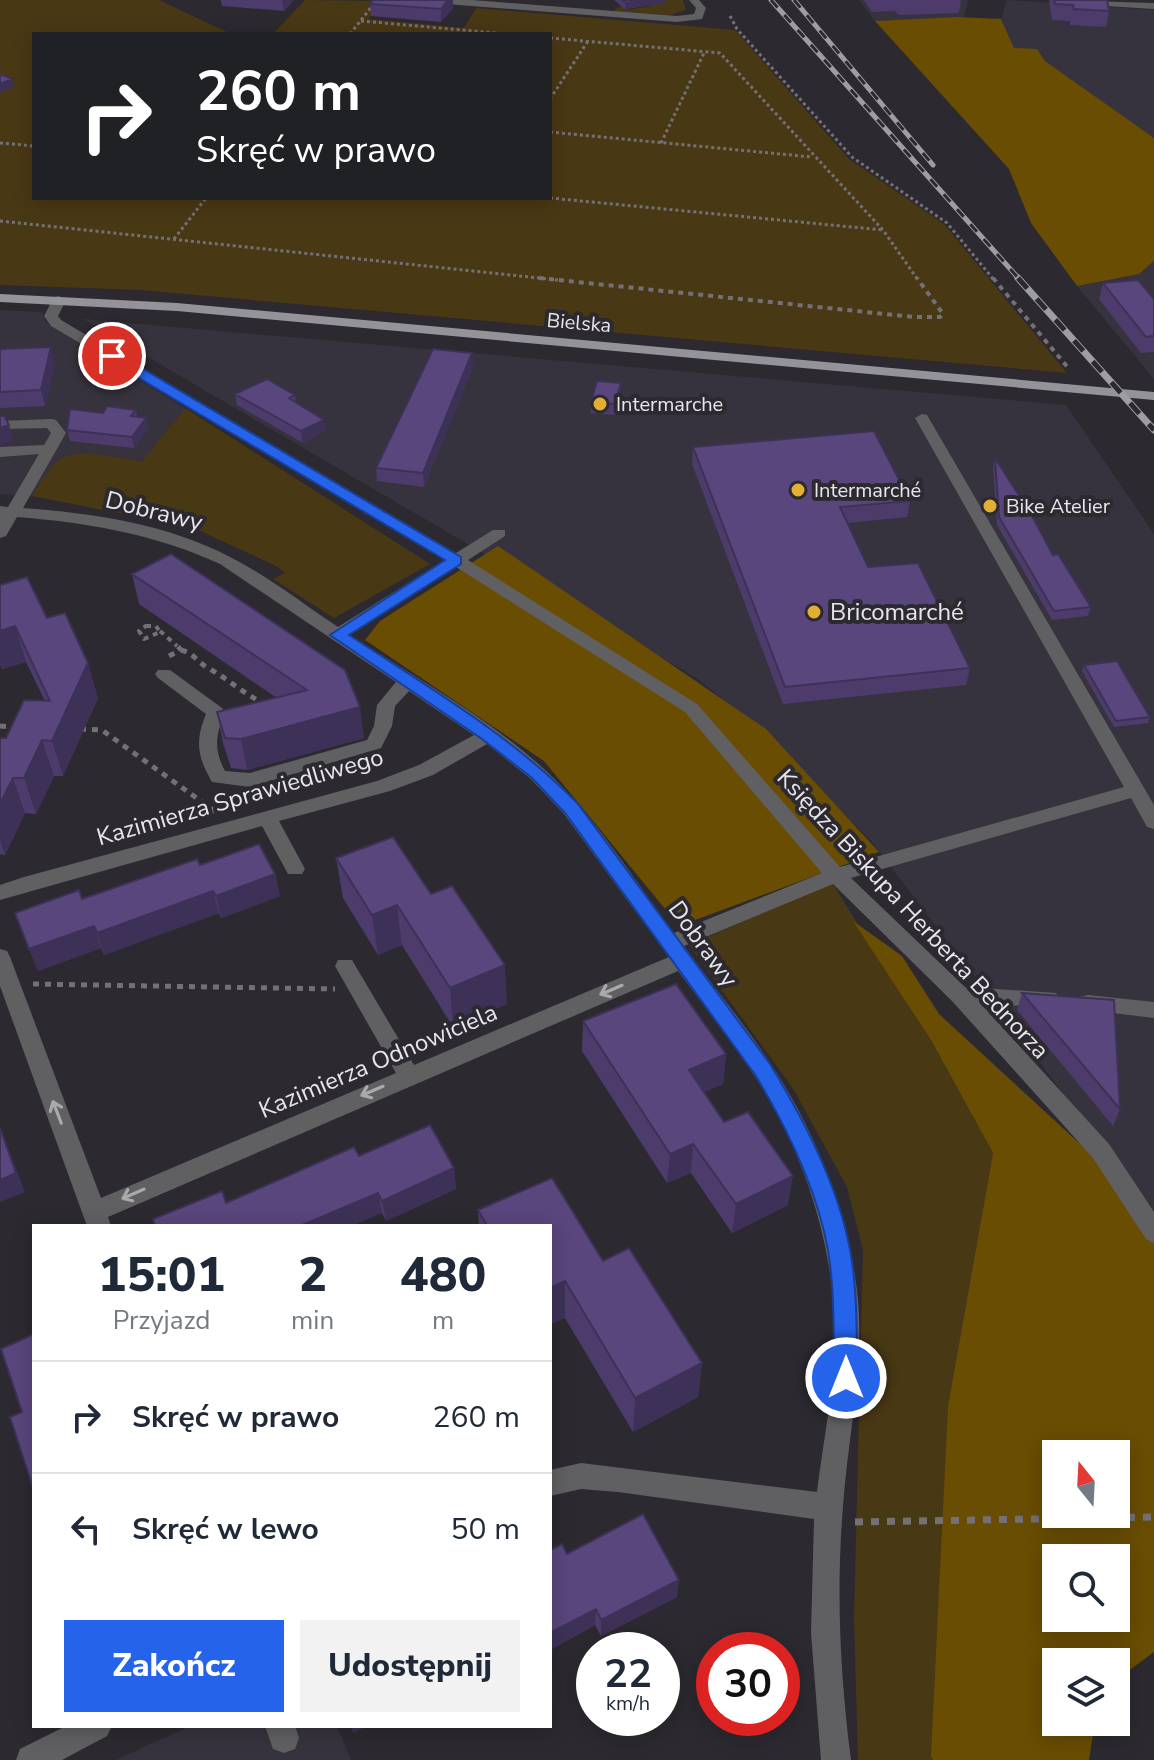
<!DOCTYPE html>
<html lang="pl">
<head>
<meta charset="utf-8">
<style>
	:root { --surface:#fff; --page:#f2f2f3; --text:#1f2937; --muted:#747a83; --line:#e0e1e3; --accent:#2563eb }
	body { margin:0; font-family:"Nunito Sans",sans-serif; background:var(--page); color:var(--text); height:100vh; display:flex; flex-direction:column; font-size:30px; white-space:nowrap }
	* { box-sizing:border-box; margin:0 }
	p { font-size:26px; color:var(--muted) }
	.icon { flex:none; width:44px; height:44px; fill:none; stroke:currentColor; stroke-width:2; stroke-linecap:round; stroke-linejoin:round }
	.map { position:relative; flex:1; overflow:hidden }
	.side { position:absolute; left:32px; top:1224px; width:520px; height:504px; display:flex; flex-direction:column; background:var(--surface); border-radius:0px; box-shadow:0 4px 20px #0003 }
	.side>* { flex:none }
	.top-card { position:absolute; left:32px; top:32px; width:520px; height:168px; border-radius:0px; box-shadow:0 4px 20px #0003; background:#202124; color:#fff; overflow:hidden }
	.needle { width:52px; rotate:342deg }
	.tools { position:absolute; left:1042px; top:1440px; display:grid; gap:16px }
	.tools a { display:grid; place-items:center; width:88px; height:88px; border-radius:0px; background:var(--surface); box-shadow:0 4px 20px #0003; font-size:40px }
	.speed { position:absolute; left:576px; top:1632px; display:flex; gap:16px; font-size:40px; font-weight:700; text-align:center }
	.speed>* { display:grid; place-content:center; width:104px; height:104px; border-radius:50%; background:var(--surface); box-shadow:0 4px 20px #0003; line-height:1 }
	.speed small { font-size:20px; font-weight:400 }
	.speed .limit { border:12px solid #d22; background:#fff; color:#111 }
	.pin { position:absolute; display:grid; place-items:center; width:68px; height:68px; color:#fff; margin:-34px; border:4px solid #fff; border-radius:50%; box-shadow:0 2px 8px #0007 }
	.me { position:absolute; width:88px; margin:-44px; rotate:0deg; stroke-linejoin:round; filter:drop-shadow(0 0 6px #0008) }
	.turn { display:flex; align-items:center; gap:28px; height:168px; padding:0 32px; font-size:36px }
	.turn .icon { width:104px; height:104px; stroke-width:2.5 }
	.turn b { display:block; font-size:56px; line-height:68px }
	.eta { display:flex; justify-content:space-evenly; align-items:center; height:136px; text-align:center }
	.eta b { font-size:48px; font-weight:800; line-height:56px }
	.primary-button { display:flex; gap:16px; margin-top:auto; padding:16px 32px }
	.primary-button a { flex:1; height:92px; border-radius:0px; background:var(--accent); color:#fff; font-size:32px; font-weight:800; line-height:92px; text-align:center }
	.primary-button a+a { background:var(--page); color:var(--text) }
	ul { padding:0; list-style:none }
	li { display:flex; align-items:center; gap:24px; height:112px; padding:0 32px; border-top:2px solid var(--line) }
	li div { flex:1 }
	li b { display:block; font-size:30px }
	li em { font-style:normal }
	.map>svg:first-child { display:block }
</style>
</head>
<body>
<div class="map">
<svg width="1154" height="1760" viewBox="0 0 1154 1760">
	<rect width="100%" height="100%" fill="#2c2a30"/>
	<path fill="#37333e" d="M 859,0 L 968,0 L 964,17 L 875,21 Z
		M 1007,0 L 1154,10 L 1154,138 L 1045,61 L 1037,49 L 1014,49 L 1001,19 Z
		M 1154,261 L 1154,379 L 1077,286 L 1139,274 Z
		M 0,310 L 42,312 L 45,321 L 56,329 L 185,408 L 142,461 L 77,454 L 55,463 L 32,496 L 0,494 Z
		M 83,319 L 1066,405 L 1154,534 L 1154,1241 L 1126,1176 L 872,842 L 759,728 L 695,677 Z
		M 190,1726 L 337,1726 L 351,1760 L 116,1760 Z"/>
	<path fill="#493814" d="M 0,0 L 159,0 L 231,34 L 34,34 L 34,198 L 550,198 L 550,34 L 273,34 L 305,0 L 382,1 L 369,19 L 464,28 L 476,8 L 735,30 L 849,159 L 944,224 L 1067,373 L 141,290 L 0,285 Z
		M 656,0 L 683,0 L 686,10 L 670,15 L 613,11 L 621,6 L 627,10 L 651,6 Z
		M 185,408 L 430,564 L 334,618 L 273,579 L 285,573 L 278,567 L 194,528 L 32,496 C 39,486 46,473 54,464 C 72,444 119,459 142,461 Z
		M 832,883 L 931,1040 L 993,1153 L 948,1406 L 933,1760 L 858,1760 L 854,1620 L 863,1250 L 847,1187 L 794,1090 L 689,945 Z"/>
	<path fill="#694d03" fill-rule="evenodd" d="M 957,17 L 1001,19 L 1014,48 L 1037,49 L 1045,61 L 1154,138 L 1154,261 L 1139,274 L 1077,286 L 1031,223 L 1009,169 L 875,21 Z
		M 498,546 L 766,729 L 879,852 L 679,926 L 544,761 L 365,640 L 380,621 Z
		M 853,921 L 902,956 L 939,1014 L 1078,1142 L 1126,1176 L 1154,1241 L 1154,1652 L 1116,1680 L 1116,1662 L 1056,1662 L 1056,1722 L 1095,1722 L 1089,1760 L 933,1760 L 931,1756 L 948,1406 L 993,1153 L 931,1040 ZM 1056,1454 L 1116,1454 L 1116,1514 L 1056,1514 ZM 1056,1558 L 1116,1558 L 1116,1618 L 1056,1618 Z"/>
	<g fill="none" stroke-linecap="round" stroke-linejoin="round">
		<path stroke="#737176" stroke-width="3" stroke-dasharray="3 3" stroke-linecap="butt" d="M 730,16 L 737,29 L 852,157 L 947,223 L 994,280
			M 361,21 L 507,34
			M 350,34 L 377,0
			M 550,38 L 720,53 L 883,230 L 918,280
			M 550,99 L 588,41
			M 550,132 L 812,157
			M 0,143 L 34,146
			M 661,143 L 705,51
			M 550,198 L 883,230
			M 0,221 L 558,280
			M 174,239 L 206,198"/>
		<path stroke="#737176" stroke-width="4" stroke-dasharray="5 5" stroke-linecap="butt" d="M 539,278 L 914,317 L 940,317 L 943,314 L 917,278
			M 993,278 L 1070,370
			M 146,626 L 156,626 L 160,632 L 144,639 L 139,631 Z
			M 160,631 L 177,646"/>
		<path stroke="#737176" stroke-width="5" stroke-dasharray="6 6" stroke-linecap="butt" d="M 181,650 C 194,653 197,662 208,668 C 228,679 244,694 265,704
			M 169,656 L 181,650 L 176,644
			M 0,726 L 14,727
			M 80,729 L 102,730 L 216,812
			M 33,984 L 335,989"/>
		<path stroke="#737176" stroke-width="7" stroke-dasharray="8 8" stroke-linecap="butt" d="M 855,1522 L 1154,1517"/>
		<path fill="#606063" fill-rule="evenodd" d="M 428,0 L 472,0 L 677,16 L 694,14 L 696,8 L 689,0 L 699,0 L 706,8 L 702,19 L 677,22 L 433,3 Z
			M 1053,0 L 1154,3 L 1154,9 L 1058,3 Z
			M 59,296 L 66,300 L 58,316 L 61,320 L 456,553 L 493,530 L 505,530 L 505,536 L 468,560 L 697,704 L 840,867 L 1124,787 L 915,418 L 922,414 L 927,415 L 1154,805 L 1154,829 L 1147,827 L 1131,798 L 851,878 L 965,987 L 1056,993 L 1059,999 L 1056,1005 L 1048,1007 L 981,1004 L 1109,1144 L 1154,1212 L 1154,1243 L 1146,1239 L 1093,1158 L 952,1001 L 833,884 L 684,946 C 712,985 744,1023 770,1063 C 816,1131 850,1218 858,1300 C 864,1370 848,1436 843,1506 C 836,1591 840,1675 851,1760 L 821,1760 L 811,1633 L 814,1519 L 618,1492 L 581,1489 L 550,1496 L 550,1470 L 581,1463 L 817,1492 C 823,1441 834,1392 835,1340 C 836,1250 804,1150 754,1075 C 730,1039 704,1005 678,971 L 108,1217 L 111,1226 L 87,1226 L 0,986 L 0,949 L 7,951 L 10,957 L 101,1198 L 396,1073 L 335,966 L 338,960 L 352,960 L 414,1065 L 669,957 L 564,814 L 531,779 L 487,744 L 433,775 L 390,791 L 279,821 L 305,869 L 302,874 L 288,874 L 262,826 L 0,900 L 0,885 L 24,877 L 377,781 L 419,765 L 474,735 L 409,691 L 395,706 L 392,726 L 381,748 L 250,787 L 212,782 C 197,756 195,741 206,714 L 158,678 L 155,674 L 158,670 L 170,670 L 222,708 L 225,712 C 216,734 213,749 225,771 L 250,773 L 367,740 L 374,726 L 377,705 L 396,682 L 220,564 C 159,536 96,524 29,518 L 17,517 L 6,536 L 0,538 L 0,506 L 8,507 L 39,454 L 0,457 L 0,447 L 44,445 L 51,433 L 47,428 L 0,429 L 0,421 L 51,419 L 56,420 L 66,433 L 23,508 C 92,513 168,524 230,557 C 268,576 303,604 338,627 L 445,560 L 51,326 L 44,316 L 54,297 ZM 456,567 L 685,712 L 822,873 L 674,933 C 633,879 596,817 545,770 C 488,717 415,678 350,635 Z
			M 1088,995 L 1154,1002 L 1154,1018 L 1080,1009 L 1077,1003 L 1080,997 Z
			M 66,1726 L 112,1726 L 107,1736 L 62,1760 L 16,1760 L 20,1749 Z
			M 265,1726 L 295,1726 L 299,1738 L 295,1749 L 284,1753 L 273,1749 Z"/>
		<path fill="#95939a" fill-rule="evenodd" d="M 0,294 L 177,303 L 1154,392 L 1154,400 L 177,311 L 0,302 Z"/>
		<g stroke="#9e9da2" stroke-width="5">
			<path id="rail-far1" d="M 771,0 L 1020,280
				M 794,0 L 933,165"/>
		</g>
		<g stroke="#9e9da2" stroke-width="7">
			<path id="rail" d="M 1018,278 L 1154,430"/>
		</g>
		<use href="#rail-far1" stroke="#2c2a30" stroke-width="3" stroke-dasharray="10" stroke-linecap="butt"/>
		<use href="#rail" stroke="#2c2a30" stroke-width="5" stroke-dasharray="14" stroke-linecap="butt"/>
	</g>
	<path fill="#4d3c6b" d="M 221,0 L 294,0 L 284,11 L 222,6 Z
		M 614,0 L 666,0 L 666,3 L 625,9 Z
		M 864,0 L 961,0 L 959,13 L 899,15 L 895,11 L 872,12 Z
		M 1049,0 L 1107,0 L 1109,11 L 1106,27 L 1070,25 L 1070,21 L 1052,20 Z
		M 370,4 L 453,8 L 441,22 L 371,16 Z
		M 1103,283 L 1154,299 L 1154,352 L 1141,353 L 1099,299 Z
		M 0,349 L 55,362 L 45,406 L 0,408 Z
		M 473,367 L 424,487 L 377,481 L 376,468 Z
		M 235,394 L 295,395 L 296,403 L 325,431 L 303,443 L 237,405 Z
		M 620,394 L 615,415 L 591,413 L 591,402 Z
		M 136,410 L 137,417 L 146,418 L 148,429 L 134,448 L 70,441 L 67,430 L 103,413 Z
		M 693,447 L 910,501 L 907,517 L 847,523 L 868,567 L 970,668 L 966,685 L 783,704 L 692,464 Z
		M 995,458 L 1053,555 L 1091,607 L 1088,616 L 1052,620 L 997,525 L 993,467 Z
		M 171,554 L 364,738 L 247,770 L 231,768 L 223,743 L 217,712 L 277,698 L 139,604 L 132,574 Z
		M 0,585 L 47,618 L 98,698 L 63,776 L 54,776 L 36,814 L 25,813 L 5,855 L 0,854 L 0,738 L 6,738 L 45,701 L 26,662 L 2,669 L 0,664 Z
		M 1084,665 L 1150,717 L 1148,723 L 1114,727 L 1082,671 Z
		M 336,858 L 431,894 L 507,1004 L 453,1027 L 402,945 L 378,955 L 343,898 Z
		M 200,865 L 275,874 L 280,896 L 221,918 L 219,913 L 104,955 L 101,948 L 38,971 L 15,913 L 82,899 Z
		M 1022,993 L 1120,1109 L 1113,1126 L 1017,1010 Z
		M 583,1021 L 726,1054 L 723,1084 L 704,1092 L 724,1122 L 788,1205 L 732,1233 L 691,1173 L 667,1183 L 582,1051 Z
		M 359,1156 L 454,1168 L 456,1189 L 386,1221 L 382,1213 L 226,1203 Z
		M 552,1178 L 603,1261 L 629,1248 L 702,1363 L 698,1397 L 633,1432 L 565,1318 L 550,1324 L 550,1226 L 479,1226 L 478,1210 Z
		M 550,1550 L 567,1554 L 677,1597 L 601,1636 L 595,1625 L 550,1650 Z"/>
	<path fill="#3e3157" d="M 282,0 L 294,0 L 284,11 Z
		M 448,0 L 453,0 L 453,8 L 441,22 L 441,9 Z
		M 643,0 L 666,0 L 666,3 L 625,9 L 626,3 Z
		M 12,79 L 14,87 L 0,93 L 0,84 Z
		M 51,347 L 55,362 L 45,406 L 41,390 Z
		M 472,353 L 473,367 L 424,487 L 423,473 Z
		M 621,383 L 620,394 L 615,415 L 615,404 Z
		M 146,418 L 148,429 L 134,448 L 132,437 Z
		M 324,420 L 325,431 L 303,443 L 301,431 Z
		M 9,425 L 13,441 L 0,445 L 0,428 Z
		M 15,626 L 26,662 L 2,669 L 0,663 L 0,631 Z
		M 88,663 L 98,698 L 63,776 L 52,741 Z
		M 360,707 L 364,738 L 247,770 L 241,739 Z
		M 42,740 L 54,776 L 36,814 L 24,778 Z
		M 13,778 L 25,813 L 5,855 L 0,840 L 0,804 Z
		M 275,874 L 280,896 L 221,918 L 216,896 Z
		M 213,891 L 219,913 L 104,955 L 97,933 Z
		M 397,905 L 402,945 L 378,955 L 372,915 Z
		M 94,926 L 101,948 L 38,971 L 29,949 Z
		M 505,965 L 507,1004 L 453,1027 L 450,988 Z
		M 726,1054 L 723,1084 L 686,1100 L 689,1070 Z
		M 0,1127 L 25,1192 L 0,1202 Z
		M 693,1144 L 691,1173 L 667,1183 L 670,1154 Z
		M 454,1168 L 456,1189 L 386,1221 L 382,1201 Z
		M 793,1176 L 788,1205 L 732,1233 L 736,1204 Z
		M 378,1193 L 382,1213 L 352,1226 L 300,1226 Z
		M 565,1281 L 565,1318 L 550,1324 L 550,1288 Z
		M 702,1363 L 698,1397 L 633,1432 L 635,1398 Z
		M 679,1580 L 677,1597 L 601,1636 L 601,1620 Z
		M 596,1609 L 595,1625 L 550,1650 L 550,1633 Z
		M 351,1726 L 367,1726 L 353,1733 Z"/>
	<path fill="#59467c" stroke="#3e3157" stroke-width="2" d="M 373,0 L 448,0 L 441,9 L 370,4 Z
		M 622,0 L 643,0 L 626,3 Z
		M 1054,0 L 1107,0 L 1109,11 L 1074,9 L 1073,5 L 1055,4 Z
		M 0,74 L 12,79 L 0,84 Z
		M 1138,280 L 1154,299 L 1154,336 L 1146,337 L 1103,283 Z
		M 51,347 L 41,390 L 0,392 L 0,349 Z
		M 433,349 L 472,353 L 423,473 L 376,468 Z
		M 267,379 L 295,395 L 289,398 L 324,420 L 301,431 L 235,394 Z
		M 597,381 L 621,383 L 615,404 L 591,402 Z
		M 107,406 L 136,410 L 131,416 L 146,418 L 132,437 L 67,430 L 70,409 L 103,413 Z
		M 0,416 L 4,416 L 9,425 L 0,428 Z
		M 874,431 L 910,501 L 840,507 L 868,567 L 918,563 L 970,668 L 785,687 L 693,447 Z
		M 995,458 L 1031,514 L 1053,555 L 1058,554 L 1091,607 L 1054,611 L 999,517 Z
		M 171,554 L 345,670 L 360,707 L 241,739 L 225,738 L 217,712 L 307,690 L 132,574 Z
		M 27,577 L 47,618 L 65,613 L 88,663 L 52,741 L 42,740 L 24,778 L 13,778 L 0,804 L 0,738 L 6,738 L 24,700 L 50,701 L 15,626 L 0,631 L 0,585 Z
		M 1117,661 L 1150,717 L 1116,721 L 1084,665 Z
		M 393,837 L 431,894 L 452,886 L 505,965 L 450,988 L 397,905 L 372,915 L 336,858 Z
		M 259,844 L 275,874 L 216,896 L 213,891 L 97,933 L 94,926 L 29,949 L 15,913 L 79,890 L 82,899 L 197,859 L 200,865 Z
		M 676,984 L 726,1054 L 689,1070 L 724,1122 L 748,1112 L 793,1176 L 736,1204 L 693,1144 L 670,1154 L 583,1021 Z
		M 1022,993 L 1114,1000 L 1120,1109 Z
		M 430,1125 L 454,1168 L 382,1201 L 378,1193 L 300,1226 L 155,1226 L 153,1219 L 222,1191 L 226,1203 L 354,1147 L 359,1156 Z
		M 0,1128 L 16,1173 L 0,1180 Z
		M 552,1178 L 603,1261 L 629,1248 L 702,1363 L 635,1398 L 565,1281 L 550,1288 L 550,1226 L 487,1226 L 478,1210 Z
		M 34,1334 L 34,1491 L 10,1417 L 22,1412 L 1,1349 Z
		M 643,1514 L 679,1580 L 601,1620 L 596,1609 L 550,1633 L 550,1550 L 562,1544 L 567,1554 Z"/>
	<defs><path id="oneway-shaft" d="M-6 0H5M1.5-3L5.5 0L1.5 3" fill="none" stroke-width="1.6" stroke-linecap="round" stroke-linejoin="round" transform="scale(2)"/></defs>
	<g stroke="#aaaaad">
		<use href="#oneway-shaft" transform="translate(611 990) rotate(157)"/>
		<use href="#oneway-shaft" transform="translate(372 1091) rotate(157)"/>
		<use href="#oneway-shaft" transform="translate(57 1112) rotate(-111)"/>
		<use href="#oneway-shaft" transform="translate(133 1194) rotate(156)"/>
	</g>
	<path fill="#2563eb" stroke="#184099" stroke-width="2" d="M 107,353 L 116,353 L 461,557 L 461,564 L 349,635 C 428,687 511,735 578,804 L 770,1064 C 804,1120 838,1185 850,1250 C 858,1291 856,1336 858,1378 L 854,1386 L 846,1389 L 838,1386 L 835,1378 C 833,1336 835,1292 828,1250 C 817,1189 787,1128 756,1076 L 565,813 L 532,778 L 482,739 L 330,635 L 445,560 L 107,359 Z"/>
	<g fill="#e2ae34" stroke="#2c2a30" stroke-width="3">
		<circle cx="600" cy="404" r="8"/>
		<circle cx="798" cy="490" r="8"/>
		<circle cx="990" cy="506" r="8"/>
		<circle cx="814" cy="612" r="8"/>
	</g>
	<g text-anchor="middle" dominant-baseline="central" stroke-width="8" stroke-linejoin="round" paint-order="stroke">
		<g font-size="20" fill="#e7e6ea" stroke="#2c2a30">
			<text transform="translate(579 323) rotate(5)">Bielska</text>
		</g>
		<g font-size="20" fill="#e7e6ea" stroke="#2c2a30" text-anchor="start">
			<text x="616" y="404">Intermarche</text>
			<text x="814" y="490">Intermarché</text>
			<text x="1006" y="506">Bike Atelier</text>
		</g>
		<g font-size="24" fill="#e7e6ea" stroke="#2c2a30">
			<text transform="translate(154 511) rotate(14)">Dobrawy</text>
			<text transform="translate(240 797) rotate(-16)">Kazimierza Sprawiedliwego</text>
			<text transform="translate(913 914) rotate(47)">Księdza Biskupa Herberta Bednorza</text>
			<text transform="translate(703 944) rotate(54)">Dobrawy</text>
			<text transform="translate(378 1061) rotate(-23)">Kazimierza Odnowiciela</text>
		</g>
		<g font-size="24" fill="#e7e6ea" stroke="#2c2a30" text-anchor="start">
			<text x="830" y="612">Bricomarché</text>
		</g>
	</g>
</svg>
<div class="tools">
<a><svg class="needle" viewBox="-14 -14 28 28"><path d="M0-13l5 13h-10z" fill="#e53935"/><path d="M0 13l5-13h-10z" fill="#747a83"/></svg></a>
<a><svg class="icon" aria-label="search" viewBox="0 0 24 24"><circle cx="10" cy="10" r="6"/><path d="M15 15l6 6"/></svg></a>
<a><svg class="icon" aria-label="layers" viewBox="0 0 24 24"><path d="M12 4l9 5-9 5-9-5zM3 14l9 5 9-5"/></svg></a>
</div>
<div class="speed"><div>22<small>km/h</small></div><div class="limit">30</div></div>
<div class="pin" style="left:112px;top:356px;background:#d93025"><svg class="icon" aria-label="arrive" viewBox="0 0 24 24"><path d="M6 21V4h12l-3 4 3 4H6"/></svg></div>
<svg class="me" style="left:846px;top:1378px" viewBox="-20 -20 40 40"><circle r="17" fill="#2563eb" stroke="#fff" stroke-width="3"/><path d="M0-11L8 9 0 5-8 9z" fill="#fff"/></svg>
<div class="top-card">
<div class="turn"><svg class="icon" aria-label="right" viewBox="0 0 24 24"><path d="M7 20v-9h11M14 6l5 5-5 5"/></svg><div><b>260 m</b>Skręć w prawo</div></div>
</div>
<section class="side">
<div class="eta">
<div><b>15:01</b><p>Przyjazd</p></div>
<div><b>2</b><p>min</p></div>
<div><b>480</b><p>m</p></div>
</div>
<ul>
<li><svg class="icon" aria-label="right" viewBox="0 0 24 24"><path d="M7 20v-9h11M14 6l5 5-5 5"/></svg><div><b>Skręć w prawo</b></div><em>260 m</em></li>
<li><svg class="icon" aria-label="left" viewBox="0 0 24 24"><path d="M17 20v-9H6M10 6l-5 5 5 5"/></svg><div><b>Skręć w lewo</b></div><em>50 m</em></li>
</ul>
<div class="primary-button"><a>Zakończ</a><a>Udostępnij</a></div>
</section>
</div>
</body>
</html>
